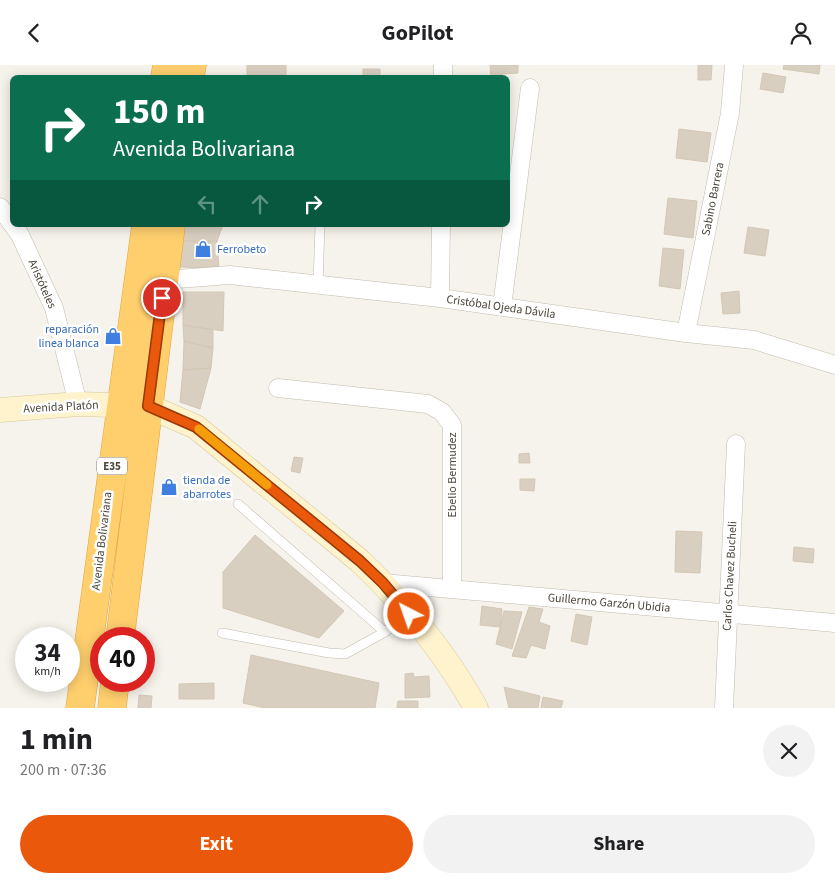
<!DOCTYPE html>
<html lang="en">
<head>
<meta charset="utf-8">
<style>
	:root { --surface:#fff; --page:#f2f2f2; --text:#202124; --muted:#757577; --accent:#ea580c }
	body { margin:0; font-family:"Source Sans 3",sans-serif; background:var(--page); color:var(--text); height:100vh; display:flex; flex-direction:column; font-size:19px; white-space:nowrap }
	* { box-sizing:border-box; margin:0 }
	p { font-size:16px; color:var(--muted) }
	.icon { flex:none; width:28px; height:28px; fill:none; stroke:currentColor; stroke-width:2; stroke-linecap:round; stroke-linejoin:round }
	.map { position:relative; height:643px; overflow:hidden }
	.details { display:flex; flex-direction:column; background:var(--surface); flex:1 }
	.details>* { flex:none }
	.guide { position:absolute; left:10px; top:10px; width:500px; height:152px; border-radius:8px; box-shadow:0 2px 12px #0003; background:#0b6e4f; color:#fff; overflow:hidden }
	.speed { position:absolute; left:15px; top:562px; display:flex; gap:10px; font-size:25px; font-weight:700; text-align:center }
	.speed>* { display:grid; place-content:center; width:65px; height:65px; border-radius:50%; background:var(--surface); box-shadow:0 2px 12px #0003; line-height:1 }
	.speed small { font-size:12px; font-weight:400 }
	.speed .limit { border:8px solid #d22; background:#fff; color:#111 }
	.pin { position:absolute; display:grid; place-items:center; width:42px; height:42px; color:#fff; margin:-21px; border:2px solid #fff; border-radius:50%; box-shadow:0 1px 5px #0007 }
	.me { position:absolute; width:55px; margin:-28px; rotate:319deg; stroke-linejoin:round; filter:drop-shadow(0 0 4px #0008) }
	.turn { display:flex; align-items:center; gap:18px; height:105px; padding:0 20px; font-size:22px }
	.turn .icon { width:65px; height:65px; stroke-width:2.5 }
	.turn b { display:block; font-size:35px; line-height:42px }
	.lanes { display:flex; align-items:center; height:48px; padding:0 20px; background:#0003; justify-content:center; gap:25px; direction:ltr }
	.lanes .off { opacity:.35 }
	.round { display:grid; place-items:center; flex:none; width:52px; height:52px; border-radius:26px; background:var(--page) }
	.summary { display:flex; align-items:center; justify-content:space-between; height:85px; padding:0 20px }
	h1 { font-size:30px; font-weight:700; line-height:38px }
	.primary-button { display:flex; gap:10px; margin-top:auto; padding:10px 20px }
	.primary-button a { flex:1; height:58px; border-radius:30px; background:var(--accent); color:#fff; font-size:20px; font-weight:700; line-height:58px; text-align:center }
	.primary-button a+a { background:var(--page); color:var(--text) }
	header { display:flex; justify-content:space-between; align-items:center; height:65px; padding:0 20px; background:var(--surface); font-size:22px; font-weight:700 }
	.map>svg:first-child { display:block }
</style>
</head>
<body>
<header><svg class="icon" aria-label="back" viewBox="0 0 24 24"><path d="M15 5l-7 7 7 7"/></svg>GoPilot<svg class="icon" aria-label="person" viewBox="0 0 24 24"><circle cx="12" cy="8" r="4"/><path d="M4 21q1-7 8-7t8 7"/></svg></header>
<div class="map">
<svg width="835" height="643" viewBox="0 0 835 643">
	<rect width="100%" height="100%" fill="#f6f3ec"/>
	<path fill="#d8cfc1" stroke="#d3c7b4" d="M 247,0 L 286,0 L 286,10 L 247,10 Z
		M 490,0 L 518,0 L 518,8 L 502,9 L 502,12 L 491,12 Z
		M 698,0 L 712,0 L 711,15 L 698,15 Z
		M 784,0 L 820,0 L 819,9 L 783,4 Z
		M 363,4 L 380,4 L 380,12 L 363,12 Z
		M 763,8 L 786,12 L 783,28 L 760,24 Z
		M 679,64 L 711,68 L 707,97 L 676,93 Z
		M 668,133 L 697,136 L 693,173 L 664,169 Z
		M 183,160 L 223,160 L 217,176 L 181,176 Z
		M 748,162 L 769,165 L 765,191 L 744,188 Z
		M 181,176 L 217,176 L 219,203 L 177,202 Z
		M 663,183 L 684,185 L 680,224 L 659,221 Z
		M 739,226 L 740,248 L 723,249 L 721,228 Z
		M 183,227 L 224,227 L 223,266 L 183,260 Z
		M 183,260 L 213,265 L 213,283 L 184,276 Z
		M 184,276 L 213,283 L 211,303 L 183,305 Z
		M 211,303 L 200,344 L 180,337 L 183,305 Z
		M 529,388 L 530,398 L 519,398 L 519,389 Z
		M 294,392 L 303,393 L 300,408 L 291,406 Z
		M 520,414 L 535,414 L 534,426 L 520,425 Z
		M 676,466 L 702,467 L 700,508 L 675,507 Z
		M 255,470 L 344,546 L 319,573 L 223,543 L 223,507 Z
		M 794,482 L 814,484 L 813,498 L 793,496 Z
		M 482,541 L 502,544 L 500,562 L 480,560 Z
		M 529,542 L 543,544 L 539,557 L 550,561 L 545,584 L 531,580 L 526,593 L 512,591 Z
		M 504,546 L 522,547 L 512,584 L 496,579 Z
		M 576,549 L 592,552 L 587,580 L 571,576 Z
		M 251,590 L 379,618 L 375,643 L 265,643 L 243,638 Z
		M 413,608 L 414,612 L 429,611 L 430,632 L 405,633 L 405,609 Z
		M 214,618 L 214,634 L 179,634 L 179,619 Z
		M 504,622 L 540,631 L 538,643 L 509,643 Z
		M 139,630 L 152,631 L 151,643 L 138,643 Z
		M 543,632 L 563,636 L 561,643 L 541,643 Z
		M 398,636 L 418,636 L 418,643 L 397,643 Z"/>
	<g fill="none" stroke-linecap="round" stroke-linejoin="round">
		<g stroke="#c2bbae" stroke-width="10">
			<path id="lane" d="M 318,220 L 320,160
				M 238,439 L 385,567
				M 222,568 L 329,588 L 345,589 L 385,567 L 409,549"/>
		</g>
		<g stroke="#c2bbae" stroke-width="19">
			<path id="street" d="M 443,12 L 443,0
				M 0,142 L 12,159
				M 13,160 L 20,170 L 54,243 L 78,339
				M 164,215 L 230,210 L 440,233 L 686,268 L 754,275 L 835,300
				M 440,233 L 441,160
				M 502,242 L 530,23
				M 686,268 L 730,48 L 734,0
				M 278,323 L 428,339 L 442,347 L 452,360 L 452,524
				M 383,518 L 835,558
				M 724,643 L 736,379"/>
		</g>
		<g stroke="#d6c79b" stroke-width="25">
			<path id="secondary" d="M 0,345 L 78,339 L 148,341 L 196,362 L 360,496 C 405,539 446,589 476,643"/>
		</g>
		<g stroke="#e0a43c" stroke-width="29">
			<path id="highway" d="M 165,12 L 167,0
				M 190,12 L 192,0
				M 120,574 L 171,160
				M 80,643 L 146,160
				M 112,643 L 115,616"/>
		</g>
		<use href="#lane" stroke="#fff" stroke-width="9"/>
		<use href="#street" stroke="#fff" stroke-width="18"/>
		<use href="#secondary" stroke="#fff3cd" stroke-width="24"/>
		<use href="#highway" stroke="#ffcf6e" stroke-width="28"/>
	</g>
	<g fill="none" stroke-linecap="round" stroke-linejoin="round">
		<g stroke="#983908" stroke-width="12">
			<path id="route" d="M 162,233 L 148,341 L 196,362 L 360,496 L 383,518 L 409,549"/>
		</g>
		<use href="#route" stroke="#ea580c" stroke-width="9"/>
		<path stroke="#f59e0b" stroke-width="9" d="M 199,364 L 267,420"/>
	</g>
	<defs>
		<g id="shop-bare" transform="scale(1.35)"><path d="M-5-2.5h2.3a2.7 3.5 0 0 1 5.4 0H5L5.5 6h-11ZM-1.5-2.5h3a1.5 2.3 0 0 0-3 0Z" fill="#3f7fe0" stroke="#fff" stroke-width="2.5" paint-order="stroke"/></g>
	</defs>
	<g fill-rule="evenodd">
		<use href="#shop-bare" x="203" y="184"/>
		<use href="#shop-bare" x="113" y="271"/>
		<use href="#shop-bare" x="169" y="422"/>
	</g>
	<g text-anchor="middle" dominant-baseline="central" stroke-width="5" stroke-linejoin="round" paint-order="stroke">
		<rect fill="#fff" stroke="#817c74" stroke-width="1" x="97" y="392.5" width="30" height="17" rx="4"/>
		<g font-size="11" font-weight="bold" fill="#4b4439">
			<text x="112" y="401">E35</text>
		</g>
		<g font-size="12" fill="#4b4439" stroke="#fff">
			<text transform="translate(713 134) rotate(-79)">Sabino Barrera</text>
			<text transform="translate(42 219) rotate(66)">Aristóteles</text>
			<text transform="translate(501 242) rotate(8)">Cristóbal Ojeda Dávila</text>
			<text transform="translate(61 342) rotate(-3)">Avenida Platón</text>
			<text transform="translate(452 410) rotate(-90)">Ebelio Bermudez</text>
			<text transform="translate(102 476) rotate(-83)">Avenida Bolivariana</text>
			<text transform="translate(730 511) rotate(-87)">Carlos Chavez Bucheli</text>
			<text transform="translate(609 538) rotate(5)">Guillermo Garzón Ubidia</text>
		</g>
		<g font-size="12" fill="#366cbe" stroke="#fff" text-anchor="start">
			<text x="217" y="184">Ferrobeto</text>
			<text x="99" y="264" text-anchor="end">reparación<tspan x="99" dy="14">linea blanca</tspan></text>
			<text x="183" y="415">tienda de<tspan x="183" dy="14">abarrotes</tspan></text>
		</g>
	</g>
</svg>
<div class="speed"><div>34<small>km/h</small></div><div class="limit">40</div></div>
<div class="pin" style="left:162px;top:233px;background:#d93025"><svg class="icon" aria-label="arrive" viewBox="0 0 24 24"><path d="M6 21V4h12l-3 4 3 4H6"/></svg></div>
<svg class="me" style="left:409px;top:549px" viewBox="-20 -20 40 40"><circle r="17" fill="#ea580c" stroke="#fff" stroke-width="3"/><path d="M0-11L8 9 0 5-8 9z" fill="#fff"/></svg>
<div class="guide">
<div class="turn"><svg class="icon" aria-label="right" viewBox="0 0 24 24"><path d="M7 20v-9h11M14 6l5 5-5 5"/></svg><div><b>150 m</b>Avenida Bolivariana</div></div>
<div class="lanes"><svg class="icon off" aria-label="left" viewBox="0 0 24 24"><path d="M17 20v-9H6M10 6l-5 5 5 5"/></svg><svg class="icon off" aria-label="ahead" viewBox="0 0 24 24"><path d="M12 20V5M6 11l6-6 6 6"/></svg><svg class="icon" aria-label="right" viewBox="0 0 24 24"><path d="M7 20v-9h11M14 6l5 5-5 5"/></svg></div>
</div>
</div>
<section class="details">
<div class="summary"><div><h1>1 min</h1><p>200 m · 07:36</p></div><a class="round"><svg class="icon" aria-label="close" viewBox="0 0 24 24"><path d="M6 6l12 12M18 6L6 18"/></svg></a></div>
<div class="primary-button"><a>Exit</a><a>Share</a></div>
</section>
</body>
</html>
